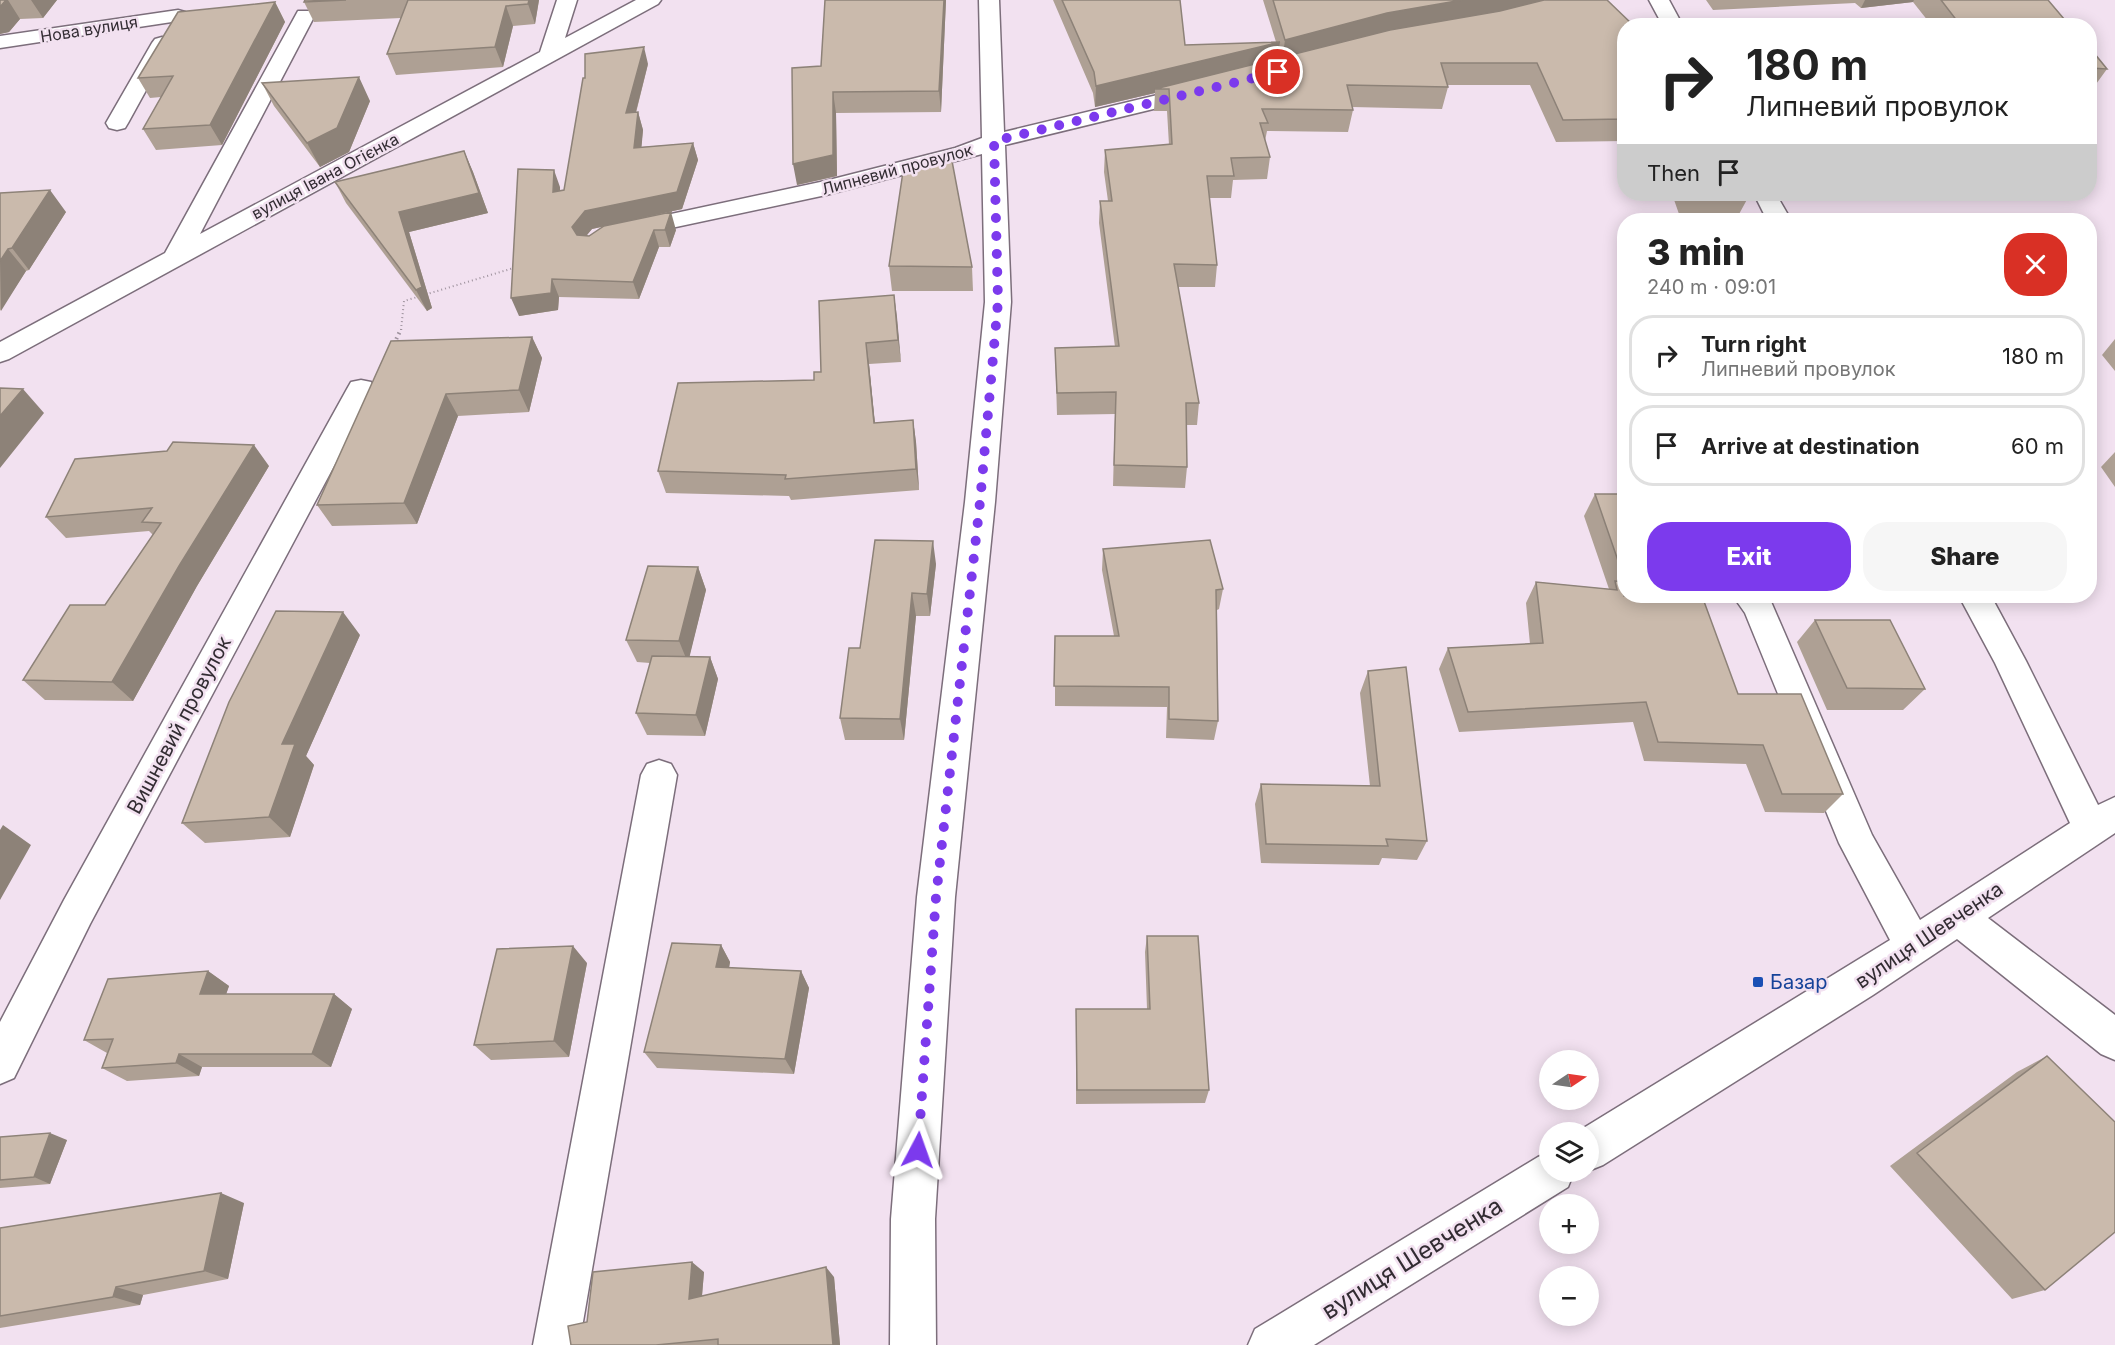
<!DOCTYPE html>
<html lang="en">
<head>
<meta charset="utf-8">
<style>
	:root { --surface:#fff; --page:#f6f6f6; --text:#222; --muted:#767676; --line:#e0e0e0; --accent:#7c3aed }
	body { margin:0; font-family:Inter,sans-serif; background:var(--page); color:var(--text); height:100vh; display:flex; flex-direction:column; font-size:22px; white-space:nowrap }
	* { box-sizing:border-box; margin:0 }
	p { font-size:20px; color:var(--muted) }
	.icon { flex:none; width:33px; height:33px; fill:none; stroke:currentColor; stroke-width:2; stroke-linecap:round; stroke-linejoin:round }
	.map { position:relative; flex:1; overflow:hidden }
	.details { position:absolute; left:1617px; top:213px; width:480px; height:390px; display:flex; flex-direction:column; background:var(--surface); border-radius:24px; box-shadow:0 3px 15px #0003 }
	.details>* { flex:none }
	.banner { position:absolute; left:1617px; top:18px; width:480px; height:183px; border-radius:24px; box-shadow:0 3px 15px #0003; background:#fff; color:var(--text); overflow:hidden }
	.needle { width:39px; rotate:77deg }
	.buttons { position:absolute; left:1539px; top:1050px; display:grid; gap:12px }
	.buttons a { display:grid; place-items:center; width:60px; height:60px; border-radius:50%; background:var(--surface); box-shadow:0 3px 15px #0003; font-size:30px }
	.pin { position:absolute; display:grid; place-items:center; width:51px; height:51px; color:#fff; margin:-26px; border:3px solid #fff; border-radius:50%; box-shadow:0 2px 6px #0007 }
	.me { position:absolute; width:66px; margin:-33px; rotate:4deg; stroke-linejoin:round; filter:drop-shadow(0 0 4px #0008) }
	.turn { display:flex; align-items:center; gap:21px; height:126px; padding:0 30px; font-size:27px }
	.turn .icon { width:78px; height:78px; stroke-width:2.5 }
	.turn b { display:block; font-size:42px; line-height:51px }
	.then { display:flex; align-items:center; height:57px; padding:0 30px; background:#0003; gap:12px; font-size:22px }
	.round { display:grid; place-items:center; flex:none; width:63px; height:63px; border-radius:24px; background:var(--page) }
	.overview { display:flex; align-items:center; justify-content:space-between; height:102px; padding:0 30px }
	h1 { font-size:36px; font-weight:800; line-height:45px }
	.button { display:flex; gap:12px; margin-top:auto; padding:12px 30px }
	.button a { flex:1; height:69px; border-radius:24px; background:var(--accent); color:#fff; font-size:24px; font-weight:800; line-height:69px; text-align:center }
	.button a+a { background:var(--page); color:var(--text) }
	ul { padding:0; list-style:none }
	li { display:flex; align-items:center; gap:18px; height:81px; margin:0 12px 9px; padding:0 18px; border:3px solid var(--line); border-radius:24px }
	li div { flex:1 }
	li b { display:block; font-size:22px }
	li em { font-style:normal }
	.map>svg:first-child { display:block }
</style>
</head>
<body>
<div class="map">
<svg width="2115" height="1345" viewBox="0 0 2115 1345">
	<rect width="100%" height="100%" fill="#f2e1f0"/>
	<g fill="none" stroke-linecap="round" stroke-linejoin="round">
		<g stroke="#7c6e7b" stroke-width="3">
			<path id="minor" d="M 557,0 L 577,0 L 565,38 L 636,0 L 661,0 L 658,4 L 9,359 L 0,362 L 0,342 L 165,253 L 298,11 L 312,11 L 315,15 L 200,234 L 540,52 Z
				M 979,0 L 999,0 L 1004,132 L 1199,85 L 1207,86 L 1210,91 L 1207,96 L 1005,145 L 1011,302 L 995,502 L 955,897 L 935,1219 L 936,1345 L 890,1345 L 891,1219 L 917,897 L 965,502 L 985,302 L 982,154 L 826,195 L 629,237 L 620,235 L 617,230 L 620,225 L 825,181 L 955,148 L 982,138 Z
				M 1649,0 L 1669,0 L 1683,26 L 1663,26 Z
				M 178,10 L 185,12 L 188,16 L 185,20 L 0,48 L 0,36 Z
				M 162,37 L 169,39 L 172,43 L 128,123 L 125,128 L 117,130 L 109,128 L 106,123 L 152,43 L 155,39 Z
				M 1754,194 L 1776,194 L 1791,220 L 1767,220 Z
				M 361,380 L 371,382 L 375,389 L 90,924 L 14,1078 L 0,1084 L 0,1022 L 64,900 L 347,389 L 351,382 Z
				M 1733,596 L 1769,597 L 1872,835 L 1920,920 L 2070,823 L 1995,663 L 1959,596 L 1991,596 L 2026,661 L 2098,805 L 2115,797 L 2115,833 L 1988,918 L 2115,1015 L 2115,1060 L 2101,1054 L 1957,939 L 1873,995 L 1603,1165 L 1588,1171 L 1588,1132 L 1577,1132 L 1890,940 L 1839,843 L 1745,613 Z
				M 659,760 L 671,764 L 677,775 L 579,1345 L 533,1345 L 641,775 L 647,764 Z
				M 1550,1152 L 1550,1172 L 1574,1172 L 1568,1187 L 1314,1345 L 1248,1345 L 1255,1329 L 1538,1157 Z"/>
		</g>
		<path stroke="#9f939e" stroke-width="2" stroke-dasharray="1 3" stroke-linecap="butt" d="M 401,330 L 404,301 L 517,267"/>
		<path stroke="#9f939e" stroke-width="4" stroke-dasharray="1.5 4" stroke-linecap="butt" d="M 394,344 L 401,329"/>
		<use href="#minor" fill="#fff" fill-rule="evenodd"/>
	</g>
	<path fill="#aea094" d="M 0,0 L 57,0 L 43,18 L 20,19 L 9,32 L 0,34 Z
		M 305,0 L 539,0 L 535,24 L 513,26 L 503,67 L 396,75 L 387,54 L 401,18 L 314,22 L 304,2 Z
		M 825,0 L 946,0 L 941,112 L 836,113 L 837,176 L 797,185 L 821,66 Z
		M 1053,0 L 1180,0 L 1185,45 L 1276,42 L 1263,0 L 1607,0 L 1624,26 L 1624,141 L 1556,142 L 1530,85 L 1447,85 L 1448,87 L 1442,109 L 1352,107 L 1353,110 L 1348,132 L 1267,131 L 1265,141 L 1270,157 L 1267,179 L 1233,180 L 1231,198 L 1209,198 L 1217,265 L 1215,287 L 1178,287 L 1199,403 L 1197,425 L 1186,425 L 1187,467 L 1185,488 L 1113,486 L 1115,414 L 1057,415 L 1055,348 L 1115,347 L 1099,223 L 1100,201 L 1108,201 L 1104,172 L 1105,150 L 1169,145 L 1167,111 L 1154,111 L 1155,93 L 1095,107 L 1093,93 Z
		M 1706,0 L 2048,0 L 2070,26 L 1932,26 L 1913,2 L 1861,8 L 1855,3 L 1713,10 Z
		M 275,2 L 285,22 L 222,145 L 156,150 L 143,129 L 161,97 L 150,98 L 138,78 Z
		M 2090,48 L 2107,69 L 2091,91 L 2090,91 Z
		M 648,64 L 636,113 L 638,112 L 643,130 L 641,147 L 693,143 L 698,160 L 682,209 L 592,229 L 586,235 L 589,236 L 604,226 L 676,230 L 670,247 L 659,247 L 639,299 L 559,297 L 558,310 L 519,316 L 560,187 L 560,190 L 564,190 Z
		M 262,83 L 370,101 L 349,152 L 320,167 L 274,106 Z
		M 464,151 L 473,172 L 488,213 L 409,232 L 432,308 L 427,311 L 346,203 L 335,182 Z
		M 0,193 L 66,212 L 29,270 L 26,271 L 0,311 Z
		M 1672,194 L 1750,194 L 1738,216 L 1679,214 Z
		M 889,266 L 972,267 L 973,291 L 892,291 Z
		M 894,295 L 901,362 L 869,364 L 875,423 L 913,420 L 916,442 L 919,490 L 791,500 L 789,496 L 666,493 L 658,471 L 814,380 L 821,372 Z
		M 532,337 L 542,358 L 529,412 L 458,416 L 417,524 L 332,526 L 317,505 L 391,341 Z
		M 2115,339 L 2115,371 L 2102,355 Z
		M 2115,452 L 2115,487 L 2101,467 Z
		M 269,466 L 197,586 L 133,701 L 45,700 L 23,680 L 105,605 L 153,535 L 149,531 L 66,538 L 46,517 Z
		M 1595,494 L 1624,494 L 1624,596 L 1738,694 L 1843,794 L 1824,813 L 1765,812 L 1746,764 L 1644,761 L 1633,722 L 1459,732 L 1439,669 L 1448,648 L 1530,644 L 1526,603 L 1536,582 L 1609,589 L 1584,516 Z
		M 1103,549 L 1223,589 L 1219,609 L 1217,610 L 1218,721 L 1214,740 L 1166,738 L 1167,707 L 1055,706 L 1055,636 L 1114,636 L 1102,570 Z
		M 936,564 L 930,616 L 916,616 L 904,740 L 845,740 L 840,718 L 860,648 Z
		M 698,567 L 706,590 L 689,657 L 710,657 L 718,679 L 705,736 L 647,735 L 636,713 L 650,663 L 637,662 L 626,640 Z
		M 1815,620 L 1925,689 L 1903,710 L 1827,710 L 1797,642 Z
		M 360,635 L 306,756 L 314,765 L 290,837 L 205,843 L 182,823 Z
		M 1368,671 L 1427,841 L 1417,860 L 1382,858 L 1379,865 L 1261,863 L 1255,804 L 1261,784 L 1370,786 L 1360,693 Z
		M 1147,936 L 1209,1090 L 1205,1103 L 1076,1104 L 1076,1009 L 1147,1009 L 1145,952 Z
		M 721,945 L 730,962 L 729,968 L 801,971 L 809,988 L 794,1074 L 657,1068 L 644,1052 Z
		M 587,963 L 569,1057 L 491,1060 L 474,1045 Z
		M 208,971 L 229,986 L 226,994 L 334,994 L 352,1009 L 331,1067 L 202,1067 L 199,1076 L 127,1081 L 102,1068 L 107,1053 L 84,1040 Z
		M 2047,1056 L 2045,1290 L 2012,1299 L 1890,1166 L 2017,1072 Z
		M 0,1137 L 67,1140 L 50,1184 L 0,1188 Z
		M 244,1203 L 228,1279 L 143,1295 L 140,1305 L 0,1328 L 0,1228 Z
		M 704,1272 L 702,1296 L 834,1277 L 840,1345 L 571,1345 L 587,1322 Z"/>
	<path fill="#8d8278" d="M 6,0 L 8,0 L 20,19 L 9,32 L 0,34 L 0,7 Z
		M 31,0 L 57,0 L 43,18 Z
		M 529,0 L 539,0 L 535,24 L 528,4 Z
		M 944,0 L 946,0 L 941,112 L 939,91 Z
		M 1462,0 L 1556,0 L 1282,62 L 1285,40 L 1387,13 Z
		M 1865,0 L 1914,0 L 1913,2 L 1861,8 Z
		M 275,2 L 285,22 L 222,145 L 210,125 Z
		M 506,6 L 513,26 L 503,67 L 495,47 Z
		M 1280,42 L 1277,63 L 1155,89 L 1155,93 L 1095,107 L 1096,86 Z
		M 644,47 L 648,64 L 631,131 L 626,113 Z
		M 359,77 L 370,101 L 349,152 L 320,167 L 307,143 Z
		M 833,92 L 836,113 L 837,176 L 797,185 L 793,164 Z
		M 638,112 L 643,130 L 640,165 L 634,148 Z
		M 693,143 L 698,160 L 682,209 L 592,229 L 579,245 L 572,227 L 585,211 Z
		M 464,151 L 473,172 L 488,213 L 409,232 L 432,308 L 427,311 L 416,290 L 399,212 Z
		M 554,170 L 560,187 L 560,209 L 553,192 Z
		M 50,190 L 66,212 L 29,270 L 12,248 Z
		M 671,212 L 676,230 L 670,247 L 665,230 Z
		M 654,230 L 659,247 L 639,299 L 633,282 Z
		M 8,249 L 26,271 L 1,311 L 0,261 Z
		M 552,279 L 559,297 L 558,310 L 519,316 L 511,298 Z
		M 894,295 L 897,317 L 901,362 L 898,340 Z
		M 532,337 L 542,358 L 529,412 L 519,390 Z
		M 866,343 L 869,364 L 877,445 L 874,423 Z
		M 23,389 L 44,413 L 0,468 L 0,416 Z
		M 446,394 L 458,416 L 417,524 L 404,503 Z
		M 913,420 L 916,442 L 919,490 L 916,469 Z
		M 254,445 L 269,466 L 197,586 L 133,701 L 112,682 L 179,566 Z
		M 933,541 L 936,564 L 930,616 L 927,594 Z
		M 698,567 L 706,590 L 688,663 L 679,641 Z
		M 912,593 L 916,616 L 904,740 L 900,719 Z
		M 343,612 L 360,635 L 306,756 L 314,765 L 290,837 L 269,817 L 282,744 Z
		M 710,657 L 718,679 L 705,736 L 696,715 Z
		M 3,825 L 31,845 L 0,900 L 0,830 Z
		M 721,945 L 730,962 L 726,984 L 716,967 Z
		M 573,946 L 587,963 L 569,1057 L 554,1041 Z
		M 208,971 L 229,986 L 221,1009 L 200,994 Z
		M 801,971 L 809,988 L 794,1074 L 785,1059 Z
		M 334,994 L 352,1009 L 331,1067 L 312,1054 Z
		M 179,1054 L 202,1067 L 199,1076 L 176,1063 Z
		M 50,1133 L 67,1140 L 50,1184 L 34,1177 Z
		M 221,1193 L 244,1203 L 228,1279 L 204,1271 Z
		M 692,1262 L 704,1272 L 701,1307 L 689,1299 Z
		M 826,1267 L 834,1277 L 840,1345 L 833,1345 Z
		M 116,1287 L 143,1295 L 140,1305 L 113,1297 Z"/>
	<path fill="#cabaac" stroke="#8d8278" stroke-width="1.5" d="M 0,0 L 6,0 L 0,7 Z
		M 305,0 L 346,0 L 304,2 Z
		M 408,0 L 529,0 L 528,4 L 506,6 L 495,47 L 387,54 Z
		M 825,0 L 944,0 L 939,91 L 833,92 L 833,155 L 793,164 L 792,68 L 821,66 Z
		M 1062,0 L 1180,0 L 1185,45 L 1280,42 L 1096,86 L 1094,72 Z
		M 1273,0 L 1462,0 L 1387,13 L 1285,40 Z
		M 1544,0 L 1607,0 L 1634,26 L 1624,26 L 1624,119 L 1563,120 L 1537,63 L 1441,63 L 1448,87 L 1347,85 L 1353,110 L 1262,109 L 1268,123 L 1260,123 L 1270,157 L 1231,158 L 1234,176 L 1207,176 L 1217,265 L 1174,264 L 1199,403 L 1186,403 L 1187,467 L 1114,465 L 1116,392 L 1057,393 L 1055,348 L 1119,346 L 1100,201 L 1112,201 L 1105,150 L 1172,144 L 1169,89 L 1155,89 L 1390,30 L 1500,11 Z
		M 1941,0 L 2048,0 L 2070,26 L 1961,26 Z
		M 275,2 L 210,125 L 143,129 L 173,76 L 138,78 L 178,12 Z
		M 644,47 L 626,113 L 638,112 L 634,148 L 693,143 L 677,192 L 585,211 L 572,227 L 577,235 L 589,236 L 604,226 L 671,212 L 665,230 L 654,230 L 633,282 L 552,279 L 551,293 L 511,298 L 518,169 L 554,170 L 553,192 L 564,190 L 583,78 L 585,78 L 585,54 Z
		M 2090,48 L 2107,69 L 2090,68 Z
		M 359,77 L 337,128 L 307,143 L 262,83 Z
		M 464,151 L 479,193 L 399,212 L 422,287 L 416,290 L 335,182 Z
		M 952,161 L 972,267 L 889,266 L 904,165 Z
		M 50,190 L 12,248 L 8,249 L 0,261 L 0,193 Z
		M 894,295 L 898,340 L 866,343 L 874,423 L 913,420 L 916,469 L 785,479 L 786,475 L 658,471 L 678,383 L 814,380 L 814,372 L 821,372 L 819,301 Z
		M 532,337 L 519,390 L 446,394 L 404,503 L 317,505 L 391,341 Z
		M 0,388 L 23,389 L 0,416 Z
		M 173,442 L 254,445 L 179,566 L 112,682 L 23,680 L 70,605 L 105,605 L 161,523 L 142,522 L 152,508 L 46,517 L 75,459 L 167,451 Z
		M 1595,494 L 1624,494 L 1624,578 Z
		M 875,540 L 933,541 L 927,594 L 912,593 L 900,719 L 840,718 L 849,648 L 860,648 Z
		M 1210,540 L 1223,589 L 1216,590 L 1218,721 L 1169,719 L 1169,687 L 1054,686 L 1055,636 L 1119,636 L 1103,549 Z
		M 648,566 L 698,567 L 679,641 L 626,640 Z
		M 1615,581 L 1624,582 L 1624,596 L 1702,596 L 1738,694 L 1801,694 L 1843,794 L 1782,794 L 1763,745 L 1658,742 L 1646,702 L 1468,712 L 1448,648 L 1543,643 L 1536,582 L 1617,590 Z
		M 276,611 L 343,612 L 282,744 L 295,744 L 269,817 L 182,823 L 229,702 Z
		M 1815,620 L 1890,620 L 1925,689 L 1847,688 Z
		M 652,656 L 710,657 L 696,715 L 636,713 Z
		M 1406,667 L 1427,841 L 1386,839 L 1388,846 L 1266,844 L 1261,784 L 1380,786 L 1368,671 Z
		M 1147,936 L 1198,936 L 1209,1090 L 1077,1090 L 1076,1009 L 1150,1009 Z
		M 672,943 L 721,945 L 716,967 L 801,971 L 785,1059 L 644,1052 Z
		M 573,946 L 554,1041 L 474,1045 L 497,949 Z
		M 208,971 L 200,994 L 334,994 L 312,1054 L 179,1054 L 176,1063 L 102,1068 L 113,1039 L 84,1040 L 108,979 Z
		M 2047,1056 L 2115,1122 L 2115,1232 L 2045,1290 L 1917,1153 Z
		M 50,1133 L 34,1177 L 0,1180 L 0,1137 Z
		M 221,1193 L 204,1271 L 116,1287 L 113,1297 L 0,1316 L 0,1228 Z
		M 692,1262 L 689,1299 L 826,1267 L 833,1345 L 718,1345 L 718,1339 L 656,1345 L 571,1345 L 568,1326 L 587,1322 L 593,1272 Z"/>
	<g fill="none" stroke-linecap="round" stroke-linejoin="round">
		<path stroke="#7c3aed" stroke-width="10" stroke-dasharray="0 18" d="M 918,1150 L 936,897 L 980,502 L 998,302 L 994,141 L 1278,72"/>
	</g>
	<rect fill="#1a4fb4" stroke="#f2e1f0" stroke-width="2" x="1752" y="976" width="12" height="12" rx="3"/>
	<g text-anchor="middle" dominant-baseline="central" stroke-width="5" stroke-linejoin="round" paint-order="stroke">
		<g font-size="16" fill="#322c32" stroke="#f2e1f0">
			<text transform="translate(89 29) rotate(-9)">Нова вулиця</text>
			<text transform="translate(897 169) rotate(-15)">Липневий провулок</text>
			<text transform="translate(325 176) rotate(-28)">вулиця Івана Огієнка</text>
		</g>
		<g font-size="20" fill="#322c32" stroke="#f2e1f0">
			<text transform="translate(179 725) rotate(-62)">Вишневий провулок</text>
			<text transform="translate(1929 935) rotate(-34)">вулиця Шевченка</text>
		</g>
		<g font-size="20" fill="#164399" stroke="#f2e1f0" text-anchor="start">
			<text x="1770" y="982">Базар</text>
		</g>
		<g font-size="24" fill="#322c32" stroke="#f2e1f0">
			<text transform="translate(1412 1258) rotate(-32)">вулиця Шевченка</text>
		</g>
	</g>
</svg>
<div class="buttons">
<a><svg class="needle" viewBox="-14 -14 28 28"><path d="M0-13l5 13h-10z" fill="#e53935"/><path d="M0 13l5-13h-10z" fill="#767676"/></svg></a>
<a><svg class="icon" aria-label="layers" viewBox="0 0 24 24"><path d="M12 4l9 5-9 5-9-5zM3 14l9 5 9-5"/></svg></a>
<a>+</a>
<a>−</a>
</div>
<div class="pin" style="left:1278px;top:72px;background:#d93025"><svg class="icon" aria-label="arrive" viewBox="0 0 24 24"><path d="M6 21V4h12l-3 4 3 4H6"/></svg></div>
<svg class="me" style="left:918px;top:1150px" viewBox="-20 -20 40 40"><path d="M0-17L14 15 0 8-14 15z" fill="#7c3aed" stroke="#fff" stroke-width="4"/></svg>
<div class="banner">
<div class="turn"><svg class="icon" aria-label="right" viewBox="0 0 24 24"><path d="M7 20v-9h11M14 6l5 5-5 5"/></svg><div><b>180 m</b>Липневий провулок</div></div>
<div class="then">Then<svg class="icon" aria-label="arrive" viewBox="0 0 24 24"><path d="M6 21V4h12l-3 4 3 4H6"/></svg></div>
</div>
<section class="details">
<div class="overview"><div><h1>3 min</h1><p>240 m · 09:01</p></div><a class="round" style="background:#d93025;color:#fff"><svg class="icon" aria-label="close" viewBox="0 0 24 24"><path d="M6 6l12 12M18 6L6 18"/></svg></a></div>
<ul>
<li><svg class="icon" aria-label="right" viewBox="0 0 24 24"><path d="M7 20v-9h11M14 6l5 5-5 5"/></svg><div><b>Turn right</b><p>Липневий провулок</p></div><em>180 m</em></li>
<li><svg class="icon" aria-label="arrive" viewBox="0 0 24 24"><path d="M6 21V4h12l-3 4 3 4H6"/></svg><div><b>Arrive at destination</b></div><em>60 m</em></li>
</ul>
<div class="button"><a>Exit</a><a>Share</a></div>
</section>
</div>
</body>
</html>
